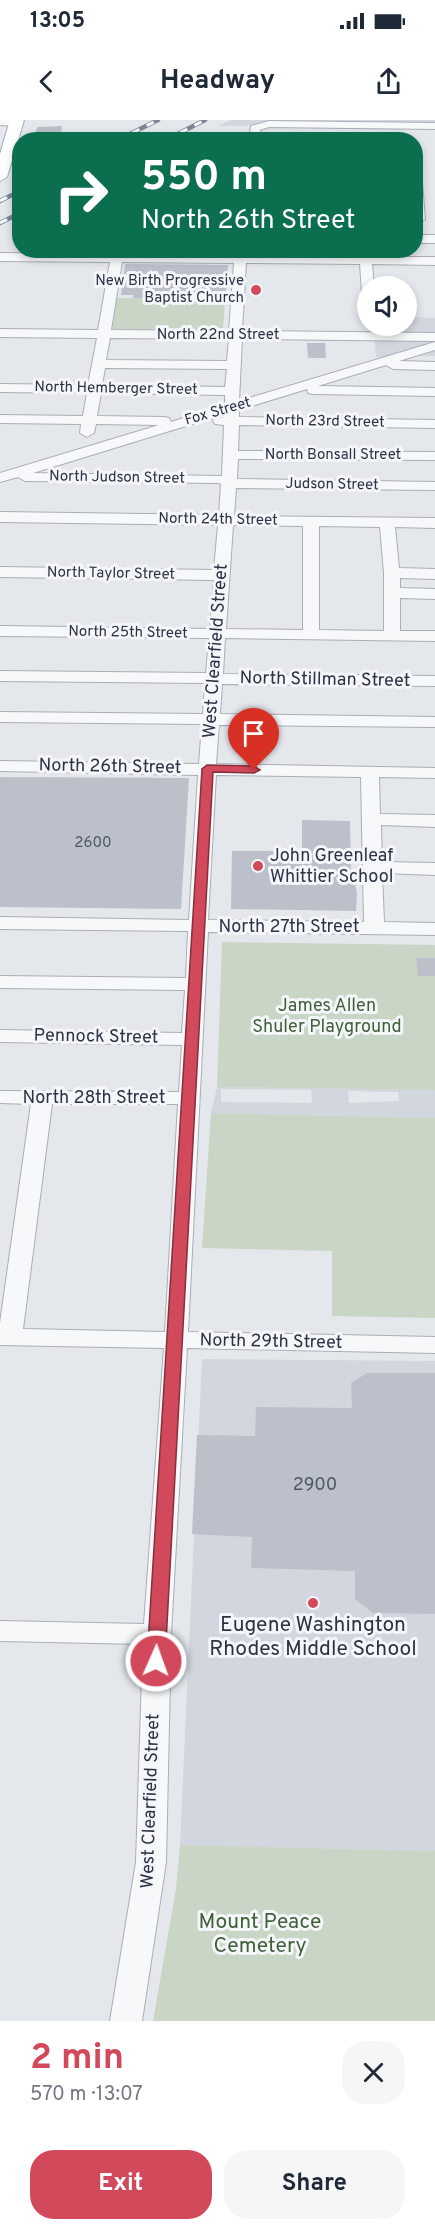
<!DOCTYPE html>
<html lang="en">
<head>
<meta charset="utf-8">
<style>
	:root { --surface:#fff; --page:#f6f6f7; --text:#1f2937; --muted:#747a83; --accent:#d1495b }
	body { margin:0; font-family:Overpass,sans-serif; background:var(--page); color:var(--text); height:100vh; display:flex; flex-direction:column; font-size:22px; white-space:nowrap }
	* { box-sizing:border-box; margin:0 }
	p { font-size:20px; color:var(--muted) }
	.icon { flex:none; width:33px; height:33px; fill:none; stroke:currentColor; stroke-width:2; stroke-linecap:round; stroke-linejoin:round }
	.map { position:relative; height:1901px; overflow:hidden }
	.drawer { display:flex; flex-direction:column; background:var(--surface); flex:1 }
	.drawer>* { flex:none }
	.top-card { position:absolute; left:12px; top:12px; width:411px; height:126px; border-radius:24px; box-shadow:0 3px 9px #0003; background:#0b6e4f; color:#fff; overflow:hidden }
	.buttons { position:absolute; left:357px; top:156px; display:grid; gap:12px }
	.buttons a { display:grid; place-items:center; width:60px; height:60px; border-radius:50%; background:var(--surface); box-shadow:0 3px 9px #0003; font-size:30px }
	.pin { position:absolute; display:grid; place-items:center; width:51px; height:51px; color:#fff; margin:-62px -26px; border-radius:50% 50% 50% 0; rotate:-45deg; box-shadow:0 0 6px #0007 }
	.pin .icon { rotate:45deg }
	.me { position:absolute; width:66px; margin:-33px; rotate:2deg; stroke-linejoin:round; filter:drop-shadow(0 0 4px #0008) }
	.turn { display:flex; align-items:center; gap:21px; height:126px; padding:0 30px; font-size:27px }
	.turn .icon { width:78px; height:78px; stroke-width:2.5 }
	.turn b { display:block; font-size:42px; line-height:51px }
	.round { display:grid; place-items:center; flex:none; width:63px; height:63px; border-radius:24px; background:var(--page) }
	.overview { display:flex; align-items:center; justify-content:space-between; height:102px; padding:0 30px }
	h1 { font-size:36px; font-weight:700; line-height:45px; color:var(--accent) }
	.cta { display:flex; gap:12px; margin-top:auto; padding:12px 30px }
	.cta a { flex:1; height:69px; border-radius:24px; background:var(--accent); color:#fff; font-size:24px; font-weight:700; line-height:69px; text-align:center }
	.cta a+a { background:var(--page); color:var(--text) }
	.status { display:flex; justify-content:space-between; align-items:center; height:42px; padding:0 30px; background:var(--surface); direction:ltr }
	.status svg { height:16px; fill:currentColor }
	header { display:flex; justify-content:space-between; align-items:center; height:78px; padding:0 30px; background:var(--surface); font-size:27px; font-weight:700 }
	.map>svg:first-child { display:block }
</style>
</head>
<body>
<div class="status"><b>13:05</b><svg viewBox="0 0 49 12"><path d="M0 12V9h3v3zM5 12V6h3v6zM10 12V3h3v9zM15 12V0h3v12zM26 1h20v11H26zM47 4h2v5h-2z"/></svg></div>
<header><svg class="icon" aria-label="back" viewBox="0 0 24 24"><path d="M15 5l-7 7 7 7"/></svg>Headway<svg class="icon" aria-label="share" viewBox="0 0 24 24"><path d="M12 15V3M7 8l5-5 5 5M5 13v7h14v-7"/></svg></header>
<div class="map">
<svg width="435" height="1901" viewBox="0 0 435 1901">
	<rect width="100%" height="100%" fill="#e4e7ec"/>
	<path fill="#d2d6de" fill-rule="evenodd" d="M 231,0 L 435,0 L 435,3 L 260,2 L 246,6 L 218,6 Z
		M 407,197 L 435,198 L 435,236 L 376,237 L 374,206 L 406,206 Z
		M 217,967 L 435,970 L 435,998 L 211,993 ZM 221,969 L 311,970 L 312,983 L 221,982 ZM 348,971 L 398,972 L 399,981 L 349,983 Z
		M 202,1239 L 435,1241 L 435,1731 L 180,1725 Z"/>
	<path fill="#c9d6c5" d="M 117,178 L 225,179 L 223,210 L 112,209 Z
		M 222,822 L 435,825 L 435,970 L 217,967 Z
		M 211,993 L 435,998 L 435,1198 L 332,1196 L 332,1131 L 202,1128 Z
		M 180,1725 L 435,1731 L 435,1901 L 153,1901 L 176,1769 Z"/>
	<path fill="#bbc0ca" d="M 62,6 L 60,20 L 34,20 L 37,7 Z
		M 125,144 L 228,145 L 226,172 L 207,172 L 205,176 L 165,175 L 165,179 L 133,178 L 134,175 L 121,175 Z
		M 307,223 L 325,223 L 326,238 L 308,238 Z
		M 0,657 L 189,658 L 181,789 L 0,787 Z
		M 302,700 L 350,701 L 351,764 L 355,764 L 357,773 L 356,791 L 231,789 L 232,731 L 302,731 Z
		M 416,838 L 435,838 L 435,856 L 418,856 Z
		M 367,1253 L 435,1253 L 435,1494 L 373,1493 L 355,1479 L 355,1451 L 251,1448 L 252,1417 L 192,1414 L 197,1315 L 255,1316 L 256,1287 L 352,1288 L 351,1263 Z"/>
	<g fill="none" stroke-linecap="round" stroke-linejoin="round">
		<g stroke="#a9aeb7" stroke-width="2">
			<path id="minor" d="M 0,0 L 17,0 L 21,3 L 16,6 L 0,5 Z
				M 269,1 L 435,3 L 435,9 L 269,7 L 260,10 L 260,20 L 249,20 L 251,6 Z
				M 416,60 L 422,63 L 425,99 L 419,103 L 416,102 Z
				M 416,115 L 435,115 L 435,123 L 416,123 Z
				M 112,130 L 124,130 L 123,134 L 234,135 L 235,130 L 247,130 L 247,136 L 359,137 L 359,130 L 371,130 L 372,137 L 435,137 L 435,145 L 372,144 L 374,166 L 368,166 L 368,177 L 362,173 L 360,144 L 246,143 L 242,211 L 435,213 L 435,221 L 242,219 L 239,281 L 435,222 L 435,230 L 399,241 L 435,242 L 435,250 L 393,249 L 386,245 L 318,266 L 435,268 L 435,276 L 313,274 L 308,273 L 307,269 L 239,290 L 239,297 L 435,300 L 435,308 L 239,305 L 238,331 L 435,332 L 435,340 L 238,339 L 237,359 L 435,362 L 435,370 L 236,368 L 234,396 L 435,398 L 435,408 L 395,407 L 399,448 L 435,449 L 435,459 L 400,458 L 400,468 L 435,469 L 435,479 L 400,478 L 400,511 L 435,511 L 435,521 L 225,518 L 223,554 L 435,556 L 435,566 L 222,564 L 220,594 L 435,597 L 435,607 L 219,605 L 216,644 L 435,648 L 435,658 L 379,657 L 380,694 L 435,695 L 435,707 L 381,705 L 382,742 L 435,743 L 435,755 L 382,753 L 384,802 L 435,803 L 435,815 L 208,812 L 188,1212 L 435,1217 L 435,1233 L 187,1228 L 171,1514 L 166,1742 L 142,1901 L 110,1901 L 136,1742 L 143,1524 L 0,1521 L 0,1501 L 144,1504 L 164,1228 L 0,1225 L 0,1203 L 31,984 L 0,983 L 0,971 L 179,972 L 182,925 L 0,922 L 0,910 L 182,913 L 185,870 L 0,868 L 0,856 L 186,858 L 188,811 L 0,809 L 0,797 L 189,800 L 198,655 L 0,651 L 0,641 L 199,644 L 202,604 L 0,602 L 0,592 L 203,594 L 205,563 L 0,561 L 0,551 L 206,553 L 209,518 L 0,516 L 0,506 L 210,509 L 214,460 L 0,457 L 0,447 L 214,450 L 218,405 L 0,402 L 0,392 L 219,395 L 221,364 L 218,363 L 25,361 L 18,357 L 0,362 L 0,353 L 159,305 L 96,304 L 94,313 L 87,317 L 80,313 L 81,304 L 0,303 L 0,295 L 83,296 L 87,273 L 0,272 L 0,264 L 88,265 L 97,218 L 0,217 L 0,209 L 98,210 L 110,142 L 0,141 L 0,133 L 111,134 ZM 122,142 L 234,143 L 229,211 L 111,210 ZM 110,218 L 229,219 L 227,241 L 106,240 ZM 105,248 L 227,249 L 225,267 L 102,265 ZM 101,273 L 225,275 L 225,285 L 171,302 L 169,298 L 164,297 L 97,296 ZM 225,294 L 225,297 L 215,298 L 213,301 L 215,304 L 224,305 L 222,356 L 33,353 ZM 233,405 L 303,406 L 303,510 L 226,509 ZM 319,406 L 380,407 L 384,453 L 384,511 L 319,510 ZM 216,655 L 361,657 L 364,802 L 208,800 ZM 52,984 L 178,984 L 165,1212 L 23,1209 Z"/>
		</g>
		<g stroke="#a3abb8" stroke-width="2">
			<path id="major" d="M 10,0 L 24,0 L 7,57 L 0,61 L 0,34 Z"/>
		</g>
		<use href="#minor" fill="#f7f8fa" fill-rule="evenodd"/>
		<use href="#major" fill="#fff" fill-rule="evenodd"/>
		<g stroke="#7d8696" stroke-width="4.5">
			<path id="rail" d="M 118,20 L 158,0
				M 166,20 L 205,0
				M 0,81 L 20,71
				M 0,103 L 20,93"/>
		</g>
		<use href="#rail" stroke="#f4f6f9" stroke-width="3" stroke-dasharray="8" stroke-linecap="butt"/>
	</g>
	<path fill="#d1495b" stroke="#882f3b" stroke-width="1.5" d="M 207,645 L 254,646 L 260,650 L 254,653 L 213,652 L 165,1541 L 163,1545 L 156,1547 L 150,1545 L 147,1541 L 202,649 Z"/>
	<g fill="#d1495b" stroke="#f4f6f9" stroke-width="2">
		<circle cx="256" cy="170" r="6"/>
		<circle cx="258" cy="746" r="6"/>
		<circle cx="313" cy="1483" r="6"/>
	</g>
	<g text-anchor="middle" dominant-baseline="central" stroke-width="6" stroke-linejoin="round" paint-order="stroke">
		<g font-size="15" fill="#2b3445" stroke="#f4f6f9" text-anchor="end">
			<text x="244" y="161">New Birth Progressive<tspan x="244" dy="17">Baptist Church</tspan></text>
		</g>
		<g font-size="15" fill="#2b3445" stroke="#f4f6f9">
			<text x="218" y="215">North 22nd Street</text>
			<text transform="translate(116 269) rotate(1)">North Hemberger Street</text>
			<text transform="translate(218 292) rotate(-16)">Fox Street</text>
			<text transform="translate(325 302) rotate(1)">North 23rd Street</text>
			<text x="333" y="335">North Bonsall Street</text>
			<text transform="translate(117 358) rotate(1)">North Judson Street</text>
			<text transform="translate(332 365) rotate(1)">Judson Street</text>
			<text transform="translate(218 400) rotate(1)">North 24th Street</text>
			<text transform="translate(111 454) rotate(1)">North Taylor Street</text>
			<text transform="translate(128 513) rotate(1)">North 25th Street</text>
		</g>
		<g font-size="15" fill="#4f5766">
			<text x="93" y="723">2600</text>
		</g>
		<g font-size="18" fill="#2b3445" stroke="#f4f6f9">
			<text transform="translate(216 531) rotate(-86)">West Clearfield Street</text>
			<text transform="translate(325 560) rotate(1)">North Stillman Street</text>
			<text transform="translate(110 647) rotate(1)">North 26th Street</text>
			<text x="289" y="807">North 27th Street</text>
			<text transform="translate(96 917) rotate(1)">Pennock Street</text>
			<text x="94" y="978">North 28th Street</text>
			<text transform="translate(271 1222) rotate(1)">North 29th Street</text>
			<text transform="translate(151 1681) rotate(-88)">West Clearfield Street</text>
		</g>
		<g font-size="18" fill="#2b3445" stroke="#f4f6f9" text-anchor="start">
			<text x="270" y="736">John Greenleaf<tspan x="270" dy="21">Whittier School</tspan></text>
		</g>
		<g font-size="18" fill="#3f6138" stroke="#f4f6f9">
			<text x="327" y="886">James Allen<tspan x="327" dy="21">Shuler Playground</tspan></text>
		</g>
		<g font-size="18" fill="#4f5766">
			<text x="315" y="1365">2900</text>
		</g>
		<g font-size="21" fill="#2b3445" stroke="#f4f6f9">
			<text x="313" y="1505">Eugene Washington<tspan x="313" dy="24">Rhodes Middle School</tspan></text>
		</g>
		<g font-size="21" fill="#3f6138" stroke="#f4f6f9">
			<text x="260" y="1802">Mount Peace<tspan x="260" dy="24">Cemetery</tspan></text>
		</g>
	</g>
</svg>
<div class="buttons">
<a><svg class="icon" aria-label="sound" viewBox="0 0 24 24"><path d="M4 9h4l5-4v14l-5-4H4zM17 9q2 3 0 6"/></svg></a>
</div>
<div class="pin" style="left:254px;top:650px;background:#d93025"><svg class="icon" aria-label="arrive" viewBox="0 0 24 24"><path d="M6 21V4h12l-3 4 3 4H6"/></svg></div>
<svg class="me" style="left:156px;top:1541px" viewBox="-20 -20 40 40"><circle r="17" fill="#d1495b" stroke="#fff" stroke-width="3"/><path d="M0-11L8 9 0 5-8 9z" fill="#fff"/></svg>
<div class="top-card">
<div class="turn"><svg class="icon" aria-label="right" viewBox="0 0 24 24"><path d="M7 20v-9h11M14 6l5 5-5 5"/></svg><div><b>550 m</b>North 26th Street</div></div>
</div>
</div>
<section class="drawer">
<div class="overview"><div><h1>2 min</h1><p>570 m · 13:07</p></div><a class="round"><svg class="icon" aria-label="close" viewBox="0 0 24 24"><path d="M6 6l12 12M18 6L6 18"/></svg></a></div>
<div class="cta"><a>Exit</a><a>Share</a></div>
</section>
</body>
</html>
